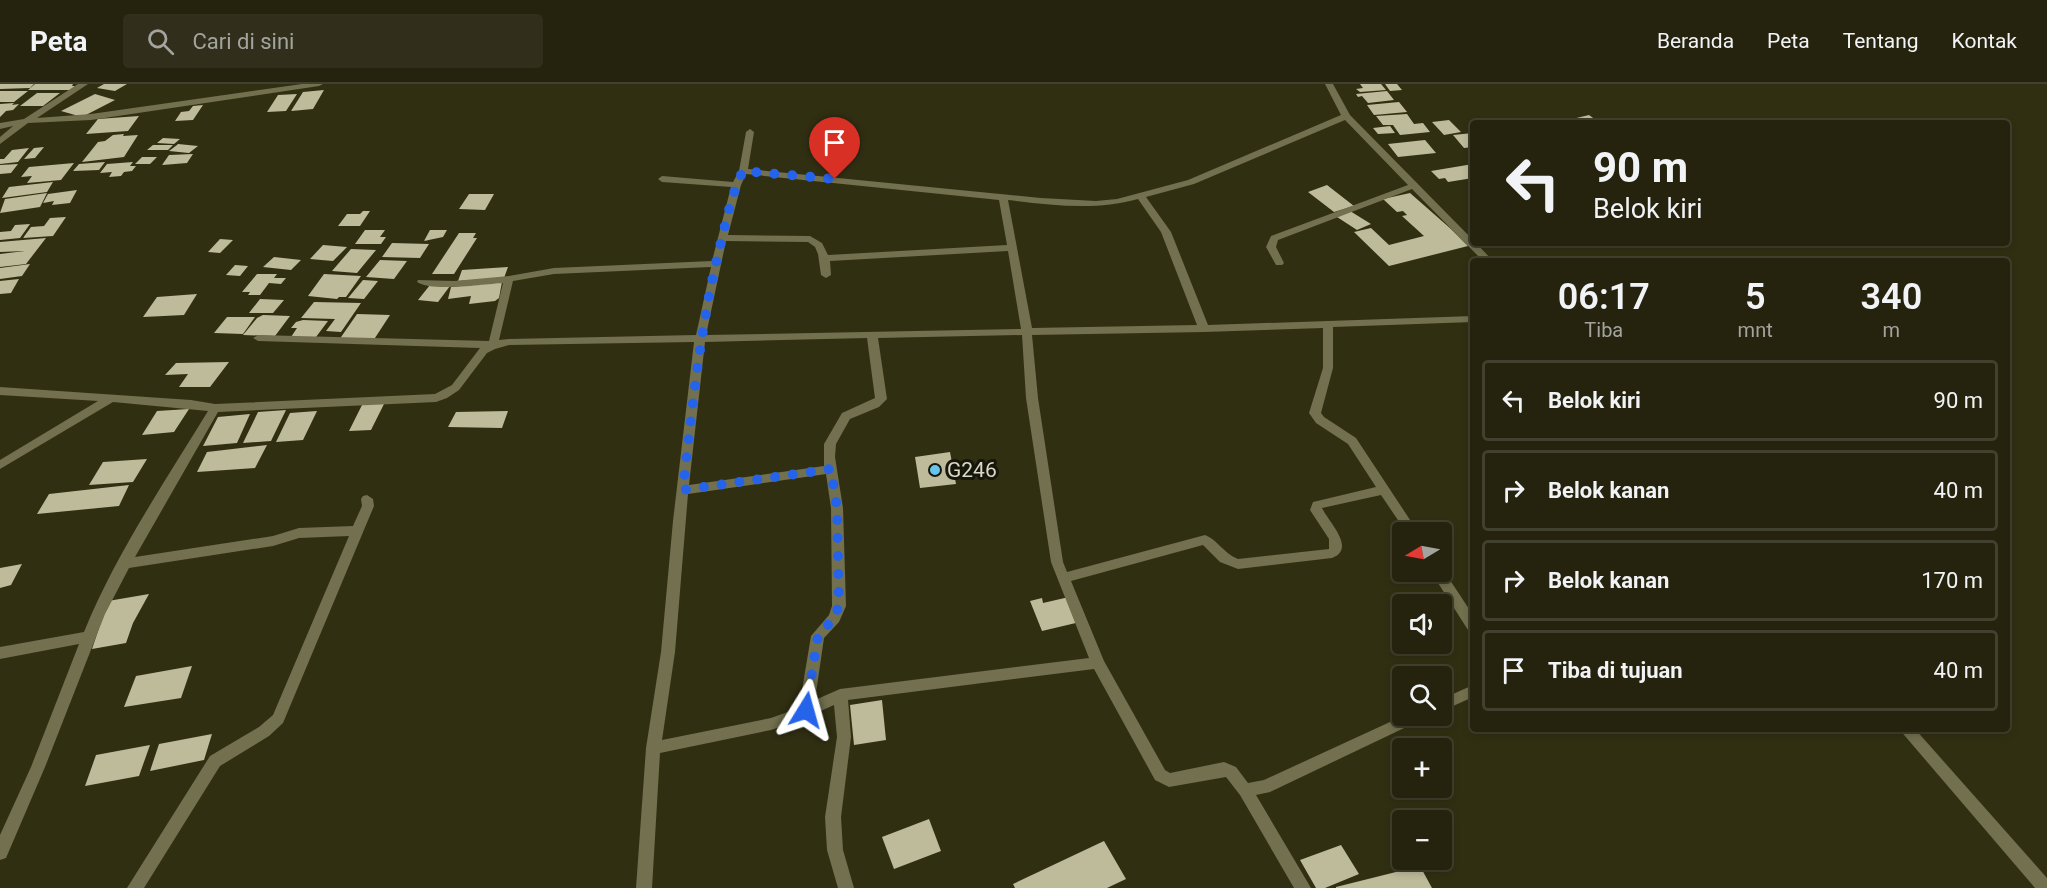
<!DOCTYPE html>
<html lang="id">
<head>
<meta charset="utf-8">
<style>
	:root { --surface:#25230e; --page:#312f1c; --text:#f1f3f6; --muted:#a3a49e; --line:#42402e }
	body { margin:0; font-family:Roboto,sans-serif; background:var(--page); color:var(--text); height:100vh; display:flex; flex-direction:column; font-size:22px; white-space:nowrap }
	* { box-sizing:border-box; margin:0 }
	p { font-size:20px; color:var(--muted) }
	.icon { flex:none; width:33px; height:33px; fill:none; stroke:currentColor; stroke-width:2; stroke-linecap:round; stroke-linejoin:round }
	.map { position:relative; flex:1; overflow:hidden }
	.sheet { position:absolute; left:1470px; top:174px; width:540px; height:474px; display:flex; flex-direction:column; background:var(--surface); border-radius:6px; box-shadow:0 3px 9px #0003,0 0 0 2px var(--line) }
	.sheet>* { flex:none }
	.hud { position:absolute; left:1470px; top:36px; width:540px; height:126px; border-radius:6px; box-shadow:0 3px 9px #0003,0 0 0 2px var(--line); background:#25230e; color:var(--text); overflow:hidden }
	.needle { width:39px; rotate:260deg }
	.tools { position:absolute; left:1392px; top:438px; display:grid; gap:12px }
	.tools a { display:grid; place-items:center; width:60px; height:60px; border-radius:6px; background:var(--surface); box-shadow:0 3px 9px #0003,0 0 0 2px var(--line); font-size:30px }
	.pin { position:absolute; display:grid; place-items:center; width:51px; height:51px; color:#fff; margin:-62px -26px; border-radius:50% 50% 50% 0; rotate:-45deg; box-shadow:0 0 6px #0007 }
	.pin .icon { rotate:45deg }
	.me { position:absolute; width:66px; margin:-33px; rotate:8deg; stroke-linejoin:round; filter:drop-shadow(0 0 4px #0008) }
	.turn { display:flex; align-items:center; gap:21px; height:126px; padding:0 24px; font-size:27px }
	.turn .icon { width:78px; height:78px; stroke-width:2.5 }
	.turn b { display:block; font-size:42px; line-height:51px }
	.eta { display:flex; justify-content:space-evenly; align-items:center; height:102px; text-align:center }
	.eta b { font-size:36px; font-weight:600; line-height:42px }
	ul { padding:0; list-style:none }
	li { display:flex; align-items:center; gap:18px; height:81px; margin:0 12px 9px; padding:0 12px; border:3px solid var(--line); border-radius:6px }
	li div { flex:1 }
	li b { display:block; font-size:22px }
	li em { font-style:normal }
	header { display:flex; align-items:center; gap:36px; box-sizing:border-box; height:84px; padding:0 30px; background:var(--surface); border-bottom:2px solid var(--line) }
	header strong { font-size:28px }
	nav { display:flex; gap:33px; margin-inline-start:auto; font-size:21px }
	.search { width:420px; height:54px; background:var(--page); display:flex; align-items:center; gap:15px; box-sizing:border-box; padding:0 21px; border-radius:6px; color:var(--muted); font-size:22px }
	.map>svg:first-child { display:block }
</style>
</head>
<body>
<header>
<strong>Peta</strong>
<div class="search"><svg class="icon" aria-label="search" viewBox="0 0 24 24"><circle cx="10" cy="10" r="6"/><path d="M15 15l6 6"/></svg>Cari di sini</div>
<nav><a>Beranda</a><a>Peta</a><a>Tentang</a><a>Kontak</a></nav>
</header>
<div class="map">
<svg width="2047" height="804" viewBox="0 0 2047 804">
	<rect width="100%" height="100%" fill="#312f12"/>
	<path fill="#bebb9b" d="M 0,0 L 34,0 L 30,4 L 0,5 Z
		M 35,0 L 73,0 L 72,2 L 75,2 L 71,6 L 28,6 Z
		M 104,0 L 127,0 L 115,7 L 97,4 Z
		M 1360,0 L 1381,0 L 1386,6 L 1360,8 L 1356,5 L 1363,4 Z
		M 1385,0 L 1397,0 L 1402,6 L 1390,7 Z
		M 324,6 L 313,25 L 291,27 L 303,8 Z
		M 0,7 L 28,7 L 14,18 L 0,18 Z
		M 1387,7 L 1394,16 L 1368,19 L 1362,12 L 1358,13 L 1356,10 Z
		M 37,9 L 60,9 L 43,22 L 20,22 Z
		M 95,10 L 115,16 L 82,33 L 61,27 Z
		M 297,10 L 286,27 L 267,28 L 278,11 Z
		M 1399,18 L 1407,28 L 1374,31 L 1367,21 Z
		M 14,19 L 12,21 L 19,20 L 13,26 L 6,27 L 0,33 L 0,20 Z
		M 203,21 L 193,36 L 175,37 L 181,28 L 189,27 L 193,22 Z
		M 1407,30 L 1414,40 L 1423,39 L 1430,48 L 1400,51 L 1393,41 L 1383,41 L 1376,32 Z
		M 1589,31 L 1600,39 L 1573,39 L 1568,36 Z
		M 139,32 L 128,47 L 86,50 L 98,35 Z
		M 1449,36 L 1461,48 L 1444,51 L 1432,38 Z
		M 1390,42 L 1395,49 L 1378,50 L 1373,44 Z
		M 1473,49 L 1473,63 L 1464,64 L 1453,51 Z
		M 124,50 L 123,52 L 138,51 L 124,73 L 82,78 L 98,58 L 105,57 L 113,51 Z
		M 163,54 L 180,55 L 174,60 L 157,59 Z
		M 1425,56 L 1436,69 L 1398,73 L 1388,60 Z
		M 153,61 L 173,61 L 168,66 L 147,66 Z
		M 177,61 L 178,60 L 198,62 L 189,69 L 169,67 Z
		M 44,63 L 35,74 L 24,75 L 34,64 Z
		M 29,64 L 18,78 L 0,80 L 0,75 L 4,75 L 12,66 Z
		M 193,70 L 187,79 L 162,81 L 169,71 Z
		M 142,73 L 157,73 L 150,80 L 135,80 Z
		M 105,78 L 99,86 L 73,87 L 79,80 Z
		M 133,78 L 130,82 L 136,82 L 132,87 L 124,88 L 121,92 L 109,93 L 112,88 L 100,89 L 107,80 Z
		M 74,79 L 61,96 L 27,99 L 32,92 L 21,93 L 29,83 Z
		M 18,80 L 11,89 L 0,90 L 0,81 Z
		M 1473,80 L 1473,94 L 1448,98 L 1445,94 L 1439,95 L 1431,87 Z
		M 53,98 L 47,108 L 2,114 L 9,103 Z
		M 1327,101 L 1354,122 L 1334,128 L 1308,108 Z
		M 77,106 L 70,119 L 52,121 L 54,117 L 43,119 L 48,110 Z
		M 47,109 L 40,123 L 0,129 L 5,115 Z
		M 1410,109 L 1451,145 L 1468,162 L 1389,182 L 1354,148 L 1371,144 L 1389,161 L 1424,152 L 1402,132 L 1407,131 L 1403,127 L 1397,128 L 1383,115 Z
		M 469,110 L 494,110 L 485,126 L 459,125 Z
		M 363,127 L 370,127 L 360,142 L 338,142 L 347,130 L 360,130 Z
		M 1350,127 L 1371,140 L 1357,146 L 1337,133 Z
		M 66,133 L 53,152 L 23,154 L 31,143 L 44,142 L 50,134 Z
		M 30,140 L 20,154 L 0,156 L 0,148 L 11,147 L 15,141 Z
		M 365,146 L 385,146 L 380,153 L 386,153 L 381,160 L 355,160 Z
		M 430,146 L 447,146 L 443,153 L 424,157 Z
		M 459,149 L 476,149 L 473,154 L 477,154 L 454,190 L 432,190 Z
		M 46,154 L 26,180 L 0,183 L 0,170 L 25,167 L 0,168 L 0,158 Z
		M 220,155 L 233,156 L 220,169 L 208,168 Z
		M 392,159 L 429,160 L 420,174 L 382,173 Z
		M 323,161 L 347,163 L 333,177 L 310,175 Z
		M 351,165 L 376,166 L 357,189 L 332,187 Z
		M 274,173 L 301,176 L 291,186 L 263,183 Z
		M 380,176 L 407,177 L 394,195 L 366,193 Z
		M 30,180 L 22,192 L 0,195 L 0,184 Z
		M 235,181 L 248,182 L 240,192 L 226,191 Z
		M 508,183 L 504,194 L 458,197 L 462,186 Z
		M 257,190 L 277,190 L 274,194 L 286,194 L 281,200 L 269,199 L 260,211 L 248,211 L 250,208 L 242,208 Z
		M 324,190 L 361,192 L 346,213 L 339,213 L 337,215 L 308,212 Z
		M 19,195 L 11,209 L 0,210 L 0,197 Z
		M 363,196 L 378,197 L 364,215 L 348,214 Z
		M 502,198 L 499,214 L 495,217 L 469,220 L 471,212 L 448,215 L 451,203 Z
		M 430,201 L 450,202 L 438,218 L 418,216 Z
		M 197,210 L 184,231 L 143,233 L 157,213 Z
		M 260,215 L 284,216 L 273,229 L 249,229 Z
		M 314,218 L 361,219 L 341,248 L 326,247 L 335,235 L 301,234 Z
		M 357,230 L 390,231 L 373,257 L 339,256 Z
		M 263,231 L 290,232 L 275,252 L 243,251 L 257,234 Z
		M 227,233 L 255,233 L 243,250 L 214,249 Z
		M 303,236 L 328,237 L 316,253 L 291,253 L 297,244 L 291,244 L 296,238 Z
		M 229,278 L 210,303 L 179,303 L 188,290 L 165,291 L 176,279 Z
		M 385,318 L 371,346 L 349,347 L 363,319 Z
		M 189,325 L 174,348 L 142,351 L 157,327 Z
		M 286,326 L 271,357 L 243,359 L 258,328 Z
		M 317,327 L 303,356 L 276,358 L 290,329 Z
		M 508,327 L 502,344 L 448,343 L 456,328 Z
		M 250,330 L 237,359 L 203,362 L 218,333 Z
		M 267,361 L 255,384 L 197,388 L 207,368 Z
		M 950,368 L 956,400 L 920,404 L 915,373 Z
		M 147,375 L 133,398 L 89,401 L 103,378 Z
		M 129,401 L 119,422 L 37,430 L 49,410 Z
		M 22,480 L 11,501 L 0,504 L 0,484 Z
		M 149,510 L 133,539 L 126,559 L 92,565 L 108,517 Z
		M 1069,513 L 1080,538 L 1042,547 L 1030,517 L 1042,514 L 1043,519 Z
		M 192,582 L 181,614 L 124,623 L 136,592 Z
		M 882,616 L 886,656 L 854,661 L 850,621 Z
		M 212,650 L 204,676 L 150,687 L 159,660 Z
		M 150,661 L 139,692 L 85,702 L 96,671 Z
		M 929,735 L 941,767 L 894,785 L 882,753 Z
		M 1104,757 L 1126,795 L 1107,804 L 1015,804 L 1013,800 Z
		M 1341,761 L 1359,790 L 1325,804 L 1316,804 L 1300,776 Z
		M 1420,782 L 1432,804 L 1336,804 L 1336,803 Z"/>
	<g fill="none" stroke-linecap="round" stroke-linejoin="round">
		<path fill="#72704e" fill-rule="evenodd" d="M 78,0 L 88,0 L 37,34 L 91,30 L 302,0 L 323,0 L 319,2 L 91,36 L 28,39 L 0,60 L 0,53 L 13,42 L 0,45 L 0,39 L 24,35 Z
			M 1325,0 L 1333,0 L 1350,31 L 1473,156 L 1473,159 L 1476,159 L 1493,177 L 1483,177 L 1412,105 L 1278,156 L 1276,163 L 1284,179 L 1282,181 L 1276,181 L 1266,163 L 1271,152 L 1408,101 L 1345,36 L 1194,100 L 1146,113 L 1171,148 L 1208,241 L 1473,232 L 1473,238 L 1333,243 L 1333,284 L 1321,329 L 1324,333 L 1356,354 L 1418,448 L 1406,448 L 1381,411 L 1322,424 C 1328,437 1357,465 1332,474 L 1238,485 L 1220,478 L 1203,461 L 1071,497 L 1104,577 L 1165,686 L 1170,689 L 1224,678 L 1236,683 L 1248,699 L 1264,696 L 1403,632 L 1423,632 L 1421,636 L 1270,708 L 1256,711 L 1311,804 L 1294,804 L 1240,711 L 1226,693 L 1169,703 L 1155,696 L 1094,585 L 848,616 L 851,653 L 841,733 L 843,766 L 854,804 L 838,804 L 827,766 L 825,733 L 837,653 L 834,621 L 801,636 L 771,646 L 660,669 L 652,804 L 636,804 L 646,664 L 661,568 L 673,437 L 694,258 L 509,261 L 495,265 L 487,269 L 459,306 L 447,314 L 436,318 L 218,328 L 135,473 L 273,452 L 299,444 L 353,442 L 362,422 L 361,415 L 363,412 L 367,411 L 373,415 L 374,422 L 283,639 L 269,652 L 220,682 L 144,804 L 127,804 L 210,672 L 259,643 L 273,631 L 349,452 L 299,454 L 273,462 L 129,484 L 105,530 L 45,683 L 6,774 L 0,776 L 0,751 L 31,683 L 79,560 L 0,575 L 0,563 L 84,548 C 114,473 166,396 208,327 L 113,318 L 0,385 L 0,376 L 98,317 L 0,311 L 0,303 L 191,316 L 215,320 L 435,310 L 452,301 L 480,264 L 258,257 L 253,254 L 258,251 L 489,257 L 503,199 C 485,200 431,208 417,198 L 418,196 L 454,197 L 509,192 L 554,184 L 712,177 L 731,103 L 662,98 L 658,95 L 662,92 L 733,98 L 739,87 L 746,48 L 750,45 L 754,48 L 748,85 L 1041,114 L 1096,117 L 1117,115 L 1188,96 L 1341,31 ZM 746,90 L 999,116 L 1007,161 L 828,171 L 822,159 L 810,152 L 728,151 L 741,101 ZM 1138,115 L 1161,148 L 1197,241 L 1032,244 L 1008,116 C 1052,121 1095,127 1138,115 ZM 726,157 L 808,158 L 815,163 L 818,170 L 821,191 L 826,194 L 831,191 L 830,177 L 1008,167 L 1021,245 L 706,251 ZM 711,183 L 696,251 L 509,255 L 499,256 L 513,197 L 554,190 ZM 1323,244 L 1323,284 L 1309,329 L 1316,339 L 1348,360 L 1376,403 L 1313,418 L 1310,426 L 1329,455 L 1329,465 L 1238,475 C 1223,469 1218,456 1205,451 L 1067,488 L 1063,478 L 1038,314 L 1032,251 L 1204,248 ZM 1022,251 L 1026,314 L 1051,478 L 1089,574 L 840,605 L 815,616 L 824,554 L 839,538 L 846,522 L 843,424 L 835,373 L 836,360 L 850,335 L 879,323 L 887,315 L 878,254 ZM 867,254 L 875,314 L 842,329 L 824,360 L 824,382 L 689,401 L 705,258 ZM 826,390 L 831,424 L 832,522 L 829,531 L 811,552 L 799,624 L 771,634 L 662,656 L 675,568 L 688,410 Z
			M 1442,484 L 1473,531 L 1473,547 L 1468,546 L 1431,488 L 1442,488 Z
			M 1473,601 L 1473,613 L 1442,627 L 1442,615 Z
			M 1899,645 L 1915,645 L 2047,794 L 2047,804 L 2035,804 Z"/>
	</g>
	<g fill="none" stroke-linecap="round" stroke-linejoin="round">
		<path stroke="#2563eb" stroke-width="10" stroke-dasharray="0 18" d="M 806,626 L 818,552 L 834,534 L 839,522 L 837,424 L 831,385 L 683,406 C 692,325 700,245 719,166 C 726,139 731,111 743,87 L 835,95"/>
	</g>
	<circle fill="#65c5ee" stroke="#17160a" stroke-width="2" cx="935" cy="386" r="6"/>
	<g text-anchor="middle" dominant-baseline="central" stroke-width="6" stroke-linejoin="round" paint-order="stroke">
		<g font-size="21" fill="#dad9c8" stroke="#17160a" text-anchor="start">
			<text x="947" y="386">G246</text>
		</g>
	</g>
</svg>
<div class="tools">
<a><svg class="needle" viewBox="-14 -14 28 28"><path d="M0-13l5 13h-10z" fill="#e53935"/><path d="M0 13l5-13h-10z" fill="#a3a49e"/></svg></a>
<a><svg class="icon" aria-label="sound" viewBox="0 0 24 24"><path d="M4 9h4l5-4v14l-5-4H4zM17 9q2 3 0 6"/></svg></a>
<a><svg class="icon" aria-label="search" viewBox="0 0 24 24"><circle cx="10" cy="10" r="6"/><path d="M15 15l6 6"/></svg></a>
<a>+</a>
<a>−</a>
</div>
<div class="pin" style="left:835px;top:95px;background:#d93025"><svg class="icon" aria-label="arrive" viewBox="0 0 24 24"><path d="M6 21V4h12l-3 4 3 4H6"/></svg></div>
<svg class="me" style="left:806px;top:626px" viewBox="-20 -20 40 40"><path d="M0-17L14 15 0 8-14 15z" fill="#2563eb" stroke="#fff" stroke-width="4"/></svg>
<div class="hud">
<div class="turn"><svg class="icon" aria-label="left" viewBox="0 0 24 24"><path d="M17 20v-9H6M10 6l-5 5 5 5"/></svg><div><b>90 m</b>Belok kiri</div></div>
</div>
<section class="sheet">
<div class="eta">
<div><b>06:17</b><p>Tiba</p></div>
<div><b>5</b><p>mnt</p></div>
<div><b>340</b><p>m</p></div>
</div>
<ul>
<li><svg class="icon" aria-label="left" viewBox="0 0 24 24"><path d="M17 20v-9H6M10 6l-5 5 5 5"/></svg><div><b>Belok kiri</b></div><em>90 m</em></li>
<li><svg class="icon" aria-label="right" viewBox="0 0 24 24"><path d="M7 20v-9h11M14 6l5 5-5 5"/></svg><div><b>Belok kanan</b></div><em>40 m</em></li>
<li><svg class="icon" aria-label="right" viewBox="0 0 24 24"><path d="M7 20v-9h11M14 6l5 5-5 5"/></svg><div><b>Belok kanan</b></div><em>170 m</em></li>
<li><svg class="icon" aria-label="arrive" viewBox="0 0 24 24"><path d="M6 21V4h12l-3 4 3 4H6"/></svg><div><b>Tiba di tujuan</b></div><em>40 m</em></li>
</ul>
</section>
</div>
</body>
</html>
